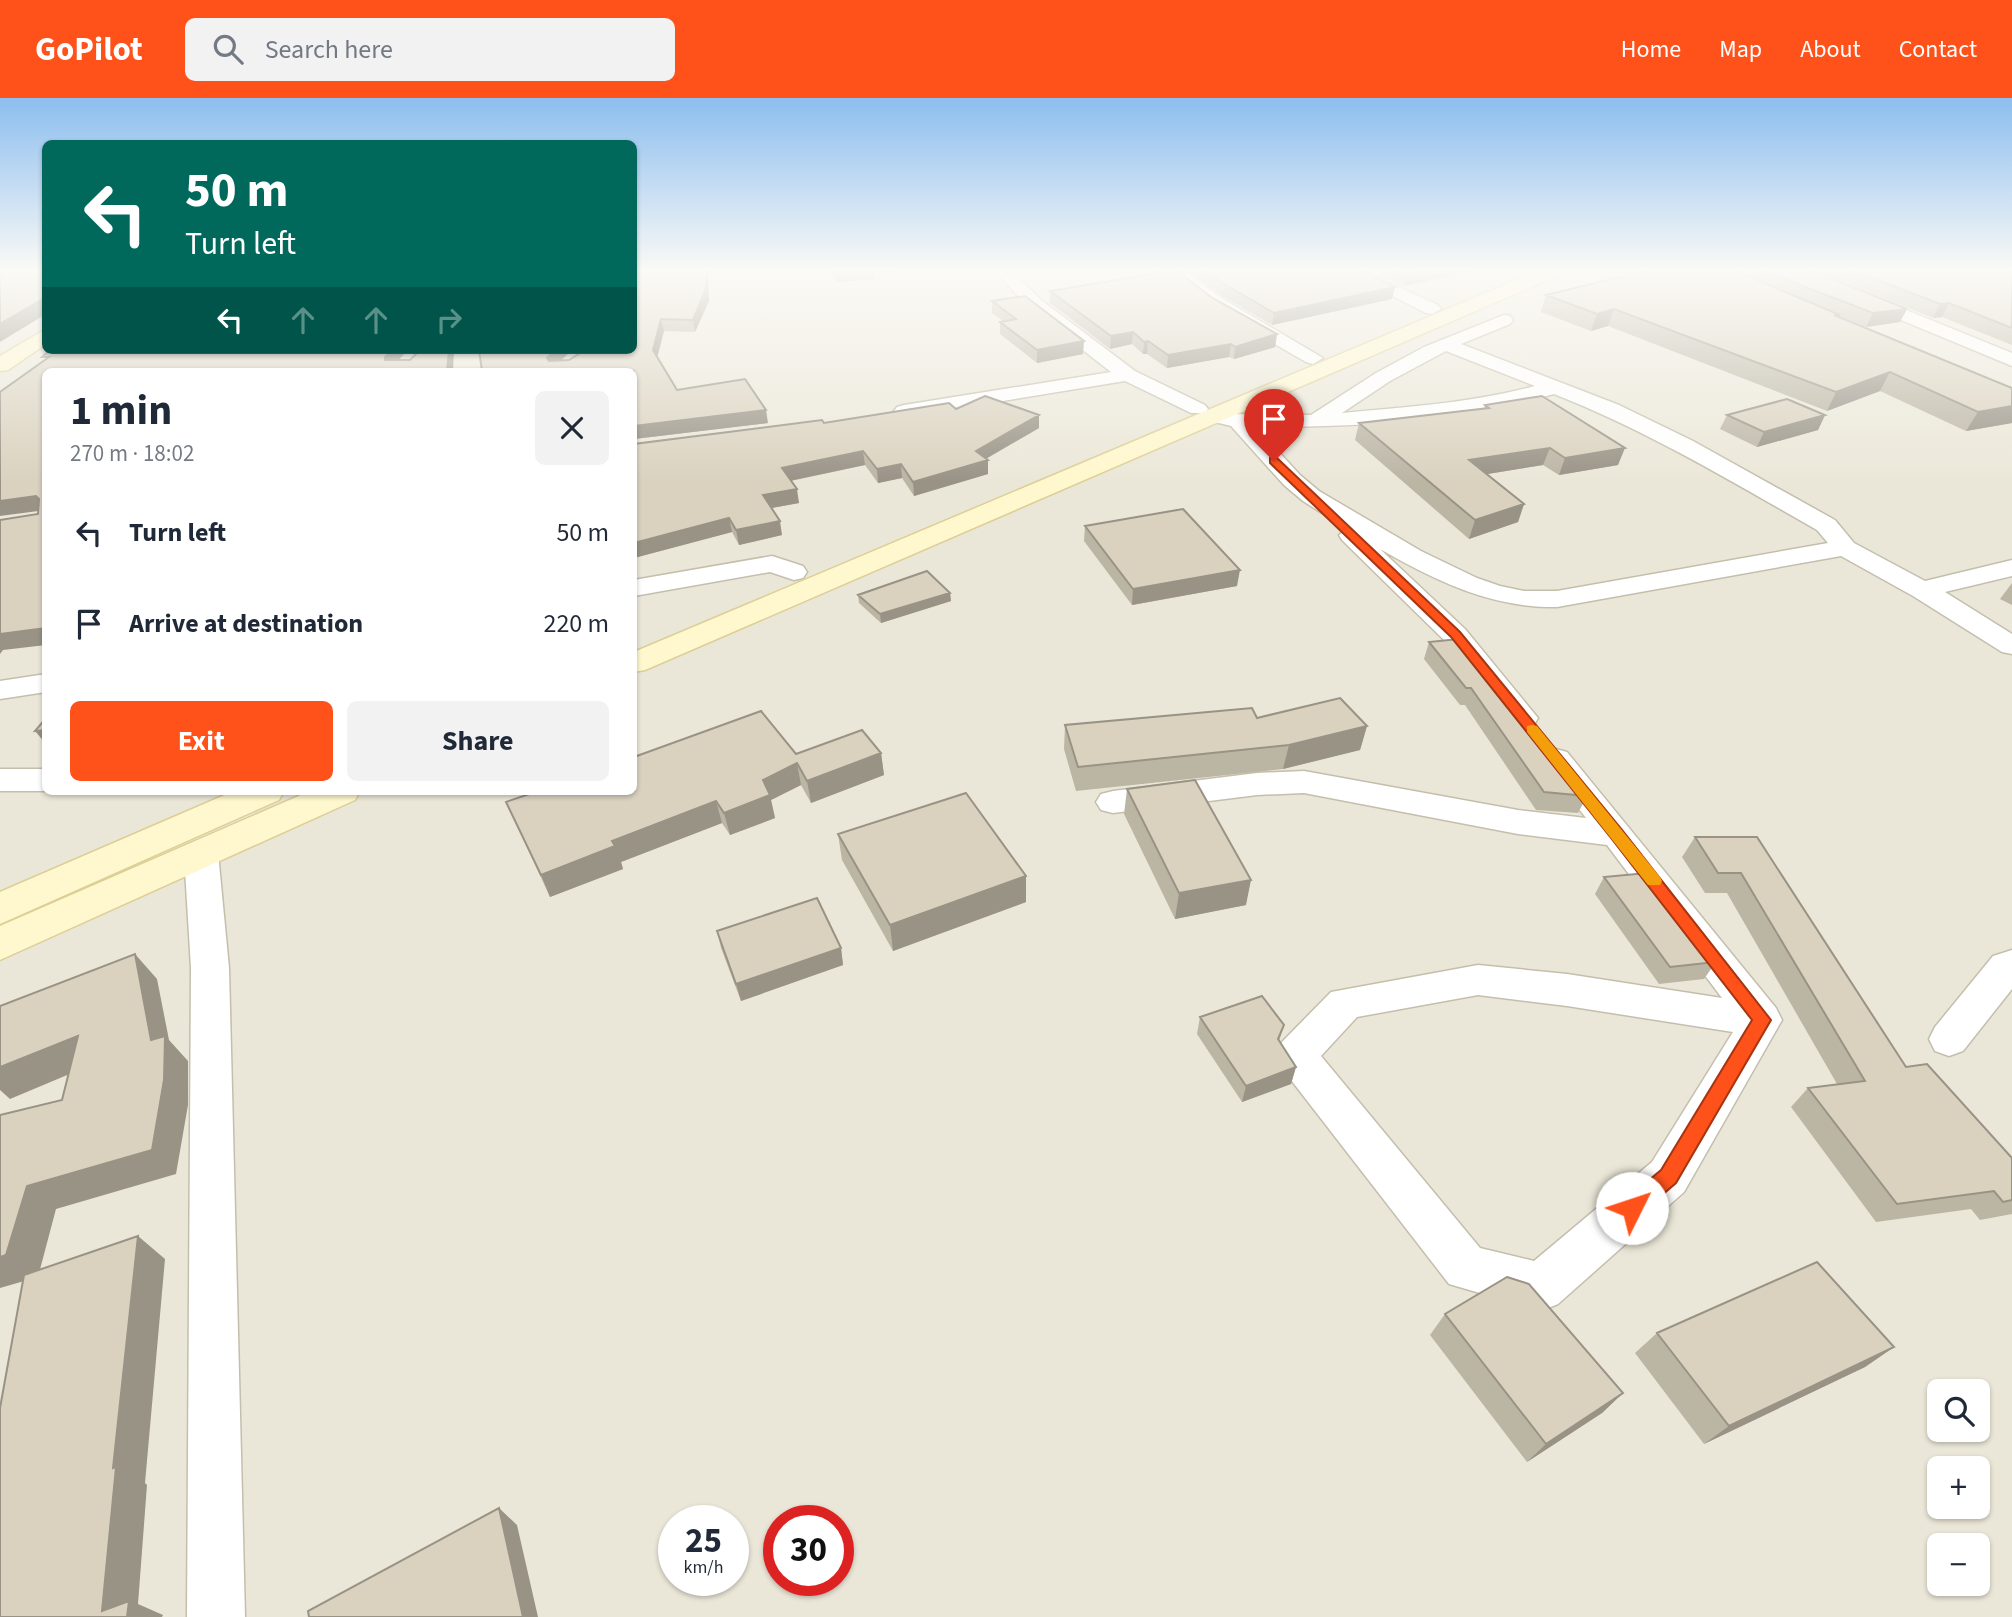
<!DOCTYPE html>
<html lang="en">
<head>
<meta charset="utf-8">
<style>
	:root { --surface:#fff; --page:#f2f2f3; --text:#1f2937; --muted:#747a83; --accent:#ff511a }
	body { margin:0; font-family:"Source Sans 3",sans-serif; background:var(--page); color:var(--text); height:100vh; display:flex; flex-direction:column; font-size:26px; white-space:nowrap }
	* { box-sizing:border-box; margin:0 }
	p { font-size:23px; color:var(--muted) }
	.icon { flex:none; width:38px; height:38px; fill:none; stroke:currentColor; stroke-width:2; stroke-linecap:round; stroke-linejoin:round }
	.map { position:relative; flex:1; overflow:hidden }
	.details { position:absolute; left:42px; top:270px; width:595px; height:427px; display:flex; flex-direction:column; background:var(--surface); border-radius:10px; box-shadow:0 2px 5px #0004 }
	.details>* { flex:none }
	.guide { position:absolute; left:42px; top:42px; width:595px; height:214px; border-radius:10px; box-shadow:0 2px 5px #0004; background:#00695c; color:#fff; overflow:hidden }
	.fabs { position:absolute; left:1927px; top:1281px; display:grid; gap:14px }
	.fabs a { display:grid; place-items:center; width:63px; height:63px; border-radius:10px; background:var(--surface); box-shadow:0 2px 5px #0004; font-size:35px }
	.speed { position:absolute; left:658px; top:1407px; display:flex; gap:14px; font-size:35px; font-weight:700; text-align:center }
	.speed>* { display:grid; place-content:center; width:91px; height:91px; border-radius:50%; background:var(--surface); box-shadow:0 2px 5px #0004; line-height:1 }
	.speed small { font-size:18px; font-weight:400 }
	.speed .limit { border:10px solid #d22; background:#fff; color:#111 }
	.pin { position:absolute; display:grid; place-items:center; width:60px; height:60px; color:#fff; margin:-72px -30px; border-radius:50% 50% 50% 0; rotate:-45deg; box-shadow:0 0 7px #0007 }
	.pin .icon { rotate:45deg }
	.me { position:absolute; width:77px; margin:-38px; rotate:49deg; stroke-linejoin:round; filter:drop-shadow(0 0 5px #0008) }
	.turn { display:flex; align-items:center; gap:24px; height:147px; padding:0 28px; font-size:32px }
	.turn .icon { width:91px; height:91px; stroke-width:2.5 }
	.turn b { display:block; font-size:49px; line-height:60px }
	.lanes { display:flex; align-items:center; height:66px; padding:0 28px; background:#0003; justify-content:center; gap:35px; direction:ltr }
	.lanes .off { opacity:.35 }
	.round { display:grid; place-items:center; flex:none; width:74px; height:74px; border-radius:10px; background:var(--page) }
	.summary { display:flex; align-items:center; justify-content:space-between; height:119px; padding:0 28px }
	h1 { font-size:42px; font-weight:700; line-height:52px }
	.cta { display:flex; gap:14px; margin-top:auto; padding:14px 28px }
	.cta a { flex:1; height:80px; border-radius:10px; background:var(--accent); color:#fff; font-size:28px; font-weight:700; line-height:80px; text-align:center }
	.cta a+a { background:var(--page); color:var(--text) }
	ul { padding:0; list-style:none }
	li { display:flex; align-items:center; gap:21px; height:91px; padding:0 28px }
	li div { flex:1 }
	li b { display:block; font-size:26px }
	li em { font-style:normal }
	header { display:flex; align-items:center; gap:42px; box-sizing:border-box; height:98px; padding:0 35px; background:var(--accent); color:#fff }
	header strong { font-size:33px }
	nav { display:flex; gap:38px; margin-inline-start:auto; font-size:24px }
	.search { width:490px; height:63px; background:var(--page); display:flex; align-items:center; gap:18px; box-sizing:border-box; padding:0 24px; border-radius:10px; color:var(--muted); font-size:26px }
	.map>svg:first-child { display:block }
</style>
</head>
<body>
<header>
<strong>GoPilot</strong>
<div class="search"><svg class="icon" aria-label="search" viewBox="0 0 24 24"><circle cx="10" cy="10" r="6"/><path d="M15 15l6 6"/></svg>Search here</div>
<nav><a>Home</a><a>Map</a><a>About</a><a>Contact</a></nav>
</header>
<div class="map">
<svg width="2012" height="1519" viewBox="0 0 2012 1519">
	<rect width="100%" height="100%" fill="#f7f4eb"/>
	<path fill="#ebe7d8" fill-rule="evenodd" d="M 0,172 L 45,172 L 46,252 L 634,252 L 634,172 L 2012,172 L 2012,1519 L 0,1519 ZM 46,273 L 634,273 L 634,693 L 46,693 ZM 1939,1293 L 1978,1293 L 1978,1332 L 1939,1332 ZM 1939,1370 L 1978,1370 L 1978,1409 L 1939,1409 ZM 674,1423 L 733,1423 L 733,1482 L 674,1482 ZM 779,1423 L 838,1423 L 838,1482 L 779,1482 ZM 1939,1447 L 1978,1447 L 1978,1486 L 1939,1486 Z"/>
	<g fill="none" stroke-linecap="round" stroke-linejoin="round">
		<g stroke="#c4beac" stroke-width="3">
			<path id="street" d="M 994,172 L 1011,172 L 1041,202 L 1135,273 L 1205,307 L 1208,311 L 1205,315 L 1191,315 L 1125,283 L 904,319 L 897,317 L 894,313 L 897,309 L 904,307 L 1111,274 L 1029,210 Z
				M 1165,172 L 1183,172 L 1223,201 L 1323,260 L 1313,266 L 1306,264 L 1211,209 Z
				M 1341,172 L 1362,172 L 1438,207 L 1441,211 L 1432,216 L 1426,215 Z
				M 1786,172 L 1808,172 L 2012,255 L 2012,268 L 1788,175 Z
				M 1504,217 L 1510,218 L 1513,222 L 1510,226 L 1461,246 L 1619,307 L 1693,343 L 1835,422 L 1854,445 L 1925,483 L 2012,462 L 2012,478 L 1945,494 L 2012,536 L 2012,556 L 2002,554 L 1913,498 L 1841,458 L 1557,509 C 1491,510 1436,483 1380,451 L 1465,531 L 1538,620 L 1534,627 L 1523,629 L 1512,627 L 1445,543 L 1342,442 L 1339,437 L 1347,431 L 1303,403 L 1284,387 L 1231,328 L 1215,324 L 1211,320 L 1215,316 L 1311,317 L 1376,275 L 1424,249 ZM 1446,253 L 1535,288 C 1471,305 1408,309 1342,315 L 1390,283 ZM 1554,296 C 1646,332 1731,383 1817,432 L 1828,445 L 1557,493 L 1524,493 L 1500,488 L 1477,480 L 1421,453 L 1319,393 L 1300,377 L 1256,329 C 1334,329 1415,326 1492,312 C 1513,309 1533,301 1554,296 Z
				M 772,458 L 803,468 L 807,474 L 803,480 L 794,482 L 770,474 L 634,498 L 634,482 Z
				M 46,576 L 46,594 L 0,601 L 0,583 Z
				M 1556,651 L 1567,654 L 1776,910 L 1782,922 L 1684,1094 L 1558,1206 L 1541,1213 L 1449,1186 L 1281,969 L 1275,957 L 1281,945 L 1331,894 L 1478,867 L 1567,876 L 1722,900 L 1607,747 L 1518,736 L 1304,695 L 1257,697 L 1113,715 L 1101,712 L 1096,704 L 1101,696 L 1113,693 L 1257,675 L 1304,673 L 1518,712 L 1586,720 L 1540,661 L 1545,654 ZM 1478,897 L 1567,908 L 1733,934 L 1652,1064 L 1534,1163 L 1480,1150 L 1321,958 L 1357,919 Z
				M 0,671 L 46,671 L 46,693 L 0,693 Z
				M 201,743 L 213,746 L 218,755 L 229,870 L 245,1519 L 187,1519 L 191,870 L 184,755 L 189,746 Z
				M 2012,852 L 2012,891 L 1963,953 L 1949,958 L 1935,953 L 1929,941 L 1935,929 L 1993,858 Z"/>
		</g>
		<g stroke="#dccf96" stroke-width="3">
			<path id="secondary" d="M 1540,172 L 1564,172 L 1561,176 L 645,572 L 634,574 L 634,554 Z
				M 46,231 L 46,246 L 8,272 L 0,273 L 0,258 Z
				M 234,693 L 284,693 L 279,702 L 0,826 L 0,794 Z
				M 310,693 L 360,693 L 355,702 L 0,862 L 0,828 Z"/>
		</g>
		<use href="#street" fill="#fff" fill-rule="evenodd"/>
		<use href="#secondary" fill="#fff7cd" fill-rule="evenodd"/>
	</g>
	<path fill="#bbb5a4" d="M 634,172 L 709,203 L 695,234 L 664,233 L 657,259 L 677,292 L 768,325 L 634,341 L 634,344 L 634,273 L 562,262 L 569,262 L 585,253 Z
		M 829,172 L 913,172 L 874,175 L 875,181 L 837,184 Z
		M 1150,172 L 1176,172 L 1211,199 L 1277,236 L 1275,249 L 1234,261 L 1229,259 L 1167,270 L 1147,256 L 1143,256 L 1132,246 L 1110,251 L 1050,205 L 1050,193 L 1151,177 Z
		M 1187,172 L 1360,172 L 1392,201 L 1272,227 L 1224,199 Z
		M 1368,172 L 1477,172 L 1404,188 Z
		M 1649,172 L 1810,172 L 1900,224 L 1866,229 L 1839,218 L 1838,219 L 2012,290 L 2012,325 L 1966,333 L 1880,293 L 1827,313 L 1608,228 L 1591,233 L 1541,214 L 1546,197 Z
		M 1814,172 L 2012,172 L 2012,247 L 1942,219 L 1933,220 Z
		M 992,203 L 1083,256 L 1037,265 L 1000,236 L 1000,224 L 1003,223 L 992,215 Z
		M 1485,307 L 1618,367 L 1559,377 L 1543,367 L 1487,376 L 1524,406 L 1518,424 L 1469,441 L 1355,342 L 1359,325 L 1484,310 Z
		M 956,311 L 1039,330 L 986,361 L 988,362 L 988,376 L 914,398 L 902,380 L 878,385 L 865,367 L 791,383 L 799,405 L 772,410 L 782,437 L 739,447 L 732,434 L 634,460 L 824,325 Z
		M 1727,317 L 1825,317 L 1818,332 L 1757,349 L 1720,331 Z
		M 1085,428 L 1237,488 L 1132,507 L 1084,443 Z
		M 2012,485 L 2012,507 L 2000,501 Z
		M 950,495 L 951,503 L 881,525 L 859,505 L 858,497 Z
		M 1429,544 L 1587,698 L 1578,715 L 1536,712 L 1465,607 L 1460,607 L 1424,561 Z
		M 1257,620 L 1367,628 L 1360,652 L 1283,671 L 1076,693 L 1064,651 L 1065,627 Z
		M 881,655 L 884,677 L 811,705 L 801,687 L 771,702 L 775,720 L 730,737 L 722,725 L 621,764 L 623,771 L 550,799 L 506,704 L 796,656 Z
		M 1127,691 L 1246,807 L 1175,821 L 1124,716 Z
		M 838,736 L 1026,778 L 1026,804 L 893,853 L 842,762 Z
		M 1695,739 L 1757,739 L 1906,969 L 2012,1060 L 2012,1116 L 1980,1122 L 1971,1111 L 1876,1124 L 1791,1009 L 1808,990 L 1837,986 L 1727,795 L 1705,795 L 1682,759 Z
		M 1604,779 L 1716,864 L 1704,881 L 1659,886 L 1595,796 Z
		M 717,833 L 841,850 L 843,867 L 741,903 L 721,850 Z
		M 1200,919 L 1284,927 L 1279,943 L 1296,969 L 1291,986 L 1242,1004 L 1197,936 Z
		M 1445,1216 L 1623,1295 L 1602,1315 L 1527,1364 L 1430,1237 Z
		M 1657,1235 L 1894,1249 L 1865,1269 L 1704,1346 L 1635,1255 Z"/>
	<path fill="#999386" d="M 706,172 L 708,172 L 709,203 L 695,234 L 693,222 Z
		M 855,172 L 913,172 L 874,175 L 875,181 L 837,184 L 836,174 Z
		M 1428,172 L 1477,172 L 1404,188 L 1406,177 Z
		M 1395,189 L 1392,201 L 1272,227 L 1274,215 Z
		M 46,199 L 46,216 L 0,244 L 0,226 Z
		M 1949,205 L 1942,219 L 1933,220 L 1940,206 Z
		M 1614,211 L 1608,228 L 1591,233 L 1597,216 Z
		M 1907,211 L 1900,224 L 1866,229 L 1873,215 Z
		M 661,221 L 664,233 L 656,264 L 653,252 Z
		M 1133,234 L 1132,246 L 1110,251 L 1111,238 Z
		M 1277,236 L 1275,249 L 1234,261 L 1235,249 Z
		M 1084,243 L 1083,256 L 1037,265 L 1037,252 Z
		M 1148,243 L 1147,256 L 1143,256 L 1144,244 Z
		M 1231,246 L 1229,259 L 1167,270 L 1168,257 Z
		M 392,252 L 408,252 L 390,271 L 385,262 L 385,259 Z
		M 449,252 L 454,252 L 453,273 L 447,273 Z
		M 556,252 L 572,252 L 550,273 L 547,260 Z
		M 1890,274 L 1880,293 L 1827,313 L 1836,294 Z
		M 2012,308 L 2012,325 L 1966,333 L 1978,314 Z
		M 766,312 L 768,325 L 634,341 L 634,344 L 634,328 Z
		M 1039,317 L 1039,330 L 980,364 L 988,362 L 988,376 L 914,398 L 913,384 L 976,353 Z
		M 1825,317 L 1818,332 L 1757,349 L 1764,334 Z
		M 1550,350 L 1543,367 L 1463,380 L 1469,362 Z
		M 1625,350 L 1618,367 L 1559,377 L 1565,360 Z
		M 863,353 L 865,367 L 784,384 L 782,370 Z
		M 901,366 L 902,380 L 878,385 L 877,371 Z
		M 797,391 L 799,405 L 766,411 L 763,397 Z
		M 36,398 L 46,412 L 0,418 L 0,403 Z
		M 1524,406 L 1518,424 L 1469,441 L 1475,422 Z
		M 729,420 L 732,434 L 634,460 L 634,445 Z
		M 780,423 L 782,437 L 739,447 L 736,432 Z
		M 1240,472 L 1237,488 L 1132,507 L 1133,491 Z
		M 950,495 L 951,503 L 881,525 L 880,516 Z
		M 46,530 L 46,547 L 3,552 L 0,556 L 0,536 Z
		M 1367,628 L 1360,652 L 1283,671 L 1289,647 Z
		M 46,632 L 46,646 L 35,633 Z
		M 881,655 L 884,677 L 811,705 L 807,683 Z
		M 797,665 L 801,687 L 771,702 L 775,720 L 730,737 L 724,715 L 763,682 Z
		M 716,703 L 722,725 L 621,764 L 623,771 L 550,799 L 541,777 L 612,743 Z
		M 1026,778 L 1026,804 L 893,853 L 890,827 Z
		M 1251,782 L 1246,807 L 1175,821 L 1179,795 Z
		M 841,850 L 843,867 L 741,903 L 736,886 Z
		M 135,856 L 157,881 L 169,942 L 188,963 L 188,1007 L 176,1076 L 56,1111 L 38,1179 L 0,1190 L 0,1159 L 27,1088 L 151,942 Z
		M 78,938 L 103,962 L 10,1001 L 0,992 L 0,969 Z
		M 1296,969 L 1291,986 L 1242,1004 L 1246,988 Z
		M 138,1138 L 165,1161 L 145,1385 L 147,1387 L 138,1506 L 163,1517 L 162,1519 L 118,1519 L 102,1513 L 113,1370 Z
		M 1894,1249 L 1865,1269 L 1704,1346 L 1729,1328 Z
		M 1623,1295 L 1602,1315 L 1527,1364 L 1546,1346 Z
		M 499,1410 L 517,1427 L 538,1519 L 523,1519 Z"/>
	<path fill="#dad2bf" stroke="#999386" stroke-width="2" d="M 0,172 L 46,172 L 46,199 L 0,226 Z
		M 634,172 L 706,172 L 706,191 L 693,222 L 661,221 L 653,252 L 677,292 L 745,281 L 766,312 L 634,328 L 634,273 L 482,273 L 479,252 L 556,252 L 547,260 L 549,263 L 569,262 L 585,252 L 634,252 Z
		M 835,172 L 855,172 L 836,174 Z
		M 1153,172 L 1176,172 L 1211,199 L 1277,236 L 1235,249 L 1231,246 L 1168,257 L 1148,243 L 1144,244 L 1133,234 L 1111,238 L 1050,193 L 1153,176 Z
		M 1204,172 L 1360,172 L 1395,189 L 1274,215 L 1226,187 Z
		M 1396,172 L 1428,172 L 1406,177 Z
		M 1649,172 L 1733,172 L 1840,217 L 1834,217 L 2012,290 L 2012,308 L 1978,314 L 1890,274 L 1836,294 L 1614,211 L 1597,216 L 1546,197 Z
		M 1762,172 L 1810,172 L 1907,211 L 1873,215 Z
		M 1852,172 L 2012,172 L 2012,230 L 1949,205 L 1940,206 Z
		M 1025,198 L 1084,243 L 1037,252 L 1000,224 L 1016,221 L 992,203 Z
		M 50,252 L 392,252 L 385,259 L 385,262 L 410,262 L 420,252 L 449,252 L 447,273 L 46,273 L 46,530 L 0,536 L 0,422 L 38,416 L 39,401 L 36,398 L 0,403 L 0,294 L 49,259 L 42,259 Z
		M 985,298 L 1039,317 L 976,353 L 988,362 L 913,384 L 901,366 L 877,371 L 863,353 L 782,370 L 797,391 L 763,397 L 780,423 L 736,432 L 729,420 L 634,445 L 634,346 L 822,322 L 824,325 L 949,305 L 956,311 Z
		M 1542,298 L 1625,350 L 1565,360 L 1550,350 L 1469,362 L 1524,406 L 1475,422 L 1359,325 L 1489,310 L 1485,307 Z
		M 1787,301 L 1825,317 L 1764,334 L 1727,317 Z
		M 1183,411 L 1240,472 L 1133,491 L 1085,428 Z
		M 927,473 L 950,495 L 880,516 L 858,497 Z
		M 1459,541 L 1587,698 L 1544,694 L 1471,590 L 1466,590 L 1429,544 Z
		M 1340,600 L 1367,628 L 1289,647 L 1078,669 L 1065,627 L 1252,610 L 1257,620 Z
		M 761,613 L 796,656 L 862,632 L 881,655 L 807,683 L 797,665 L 763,682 L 770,697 L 724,715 L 716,703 L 612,743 L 615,748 L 541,777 L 506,704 L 538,693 L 634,693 L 634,659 Z
		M 46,620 L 46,632 L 35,633 Z
		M 1195,682 L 1251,782 L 1179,795 L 1127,691 Z
		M 966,695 L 1026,778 L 890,827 L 838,736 Z
		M 1695,739 L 1757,739 L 1906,969 L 1927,966 L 2012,1060 L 2012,1102 L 2003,1104 L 1994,1093 L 1897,1106 L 1808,990 L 1865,983 L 1741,775 L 1718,775 Z
		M 1647,775 L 1716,864 L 1670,869 L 1604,779 Z
		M 817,800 L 841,850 L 736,886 L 717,833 Z
		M 135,856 L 151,942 L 165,938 L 164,982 L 152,1052 L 27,1088 L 6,1157 L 0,1159 L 0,1017 L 62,1002 L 78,938 L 0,969 L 0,908 Z
		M 1262,898 L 1284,927 L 1278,941 L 1296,969 L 1246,988 L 1200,919 Z
		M 138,1138 L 113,1370 L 116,1369 L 102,1513 L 129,1503 L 127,1519 L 0,1519 L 0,1310 L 24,1177 Z
		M 1817,1164 L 1894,1249 L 1729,1328 L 1657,1235 Z
		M 1507,1179 L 1529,1186 L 1623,1295 L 1546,1346 L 1445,1216 Z
		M 499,1410 L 523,1519 L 309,1519 L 308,1513 Z"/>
	<linearGradient id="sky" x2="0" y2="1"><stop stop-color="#8cbeef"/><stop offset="0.45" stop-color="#fbfaf6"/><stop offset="1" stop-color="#fbfaf6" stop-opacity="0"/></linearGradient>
	<rect width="2012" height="384" fill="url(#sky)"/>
	<path fill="#ff511a" stroke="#a63511" stroke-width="2" d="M 1270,360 L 1277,360 L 1460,534 L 1622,732 L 1771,922 L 1676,1085 L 1639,1117 L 1632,1120 L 1624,1117 L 1621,1110 L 1624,1103 L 1661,1072 L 1752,922 L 1611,740 L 1451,539 L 1270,365 Z"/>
	<path fill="#f59e0b" d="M 1532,627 L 1537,628 L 1660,779 L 1662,783 L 1660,787 L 1648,787 L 1527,634 L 1527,628 Z"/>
</svg>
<div class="fabs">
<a><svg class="icon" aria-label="search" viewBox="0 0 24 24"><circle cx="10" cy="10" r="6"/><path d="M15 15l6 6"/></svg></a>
<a>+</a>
<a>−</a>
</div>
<div class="speed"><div>25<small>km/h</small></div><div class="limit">30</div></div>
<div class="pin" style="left:1274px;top:363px;background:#d93025"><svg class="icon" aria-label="arrive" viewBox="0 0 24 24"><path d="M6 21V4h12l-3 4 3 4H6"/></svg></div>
<svg class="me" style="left:1632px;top:1110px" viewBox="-20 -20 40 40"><circle r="19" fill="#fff"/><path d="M0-13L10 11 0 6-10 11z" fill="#ff511a"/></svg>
<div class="guide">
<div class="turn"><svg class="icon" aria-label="left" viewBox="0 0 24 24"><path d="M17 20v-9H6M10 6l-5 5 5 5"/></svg><div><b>50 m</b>Turn left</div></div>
<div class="lanes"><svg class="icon" aria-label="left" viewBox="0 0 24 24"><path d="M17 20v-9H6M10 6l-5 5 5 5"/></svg><svg class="icon off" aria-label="ahead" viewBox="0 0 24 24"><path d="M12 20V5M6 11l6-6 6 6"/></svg><svg class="icon off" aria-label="ahead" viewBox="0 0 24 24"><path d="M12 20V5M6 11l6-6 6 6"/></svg><svg class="icon off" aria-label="right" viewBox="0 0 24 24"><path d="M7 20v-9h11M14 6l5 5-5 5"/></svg></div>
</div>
<section class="details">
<div class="summary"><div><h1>1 min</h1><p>270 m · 18:02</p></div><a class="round"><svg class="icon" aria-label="close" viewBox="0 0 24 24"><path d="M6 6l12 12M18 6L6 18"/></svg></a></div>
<ul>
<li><svg class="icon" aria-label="left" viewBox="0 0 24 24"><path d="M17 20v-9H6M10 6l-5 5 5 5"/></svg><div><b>Turn left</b></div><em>50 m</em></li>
<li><svg class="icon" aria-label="arrive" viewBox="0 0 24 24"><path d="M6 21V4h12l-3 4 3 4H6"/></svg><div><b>Arrive at destination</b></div><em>220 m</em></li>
</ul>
<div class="cta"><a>Exit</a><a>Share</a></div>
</section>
</div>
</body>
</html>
